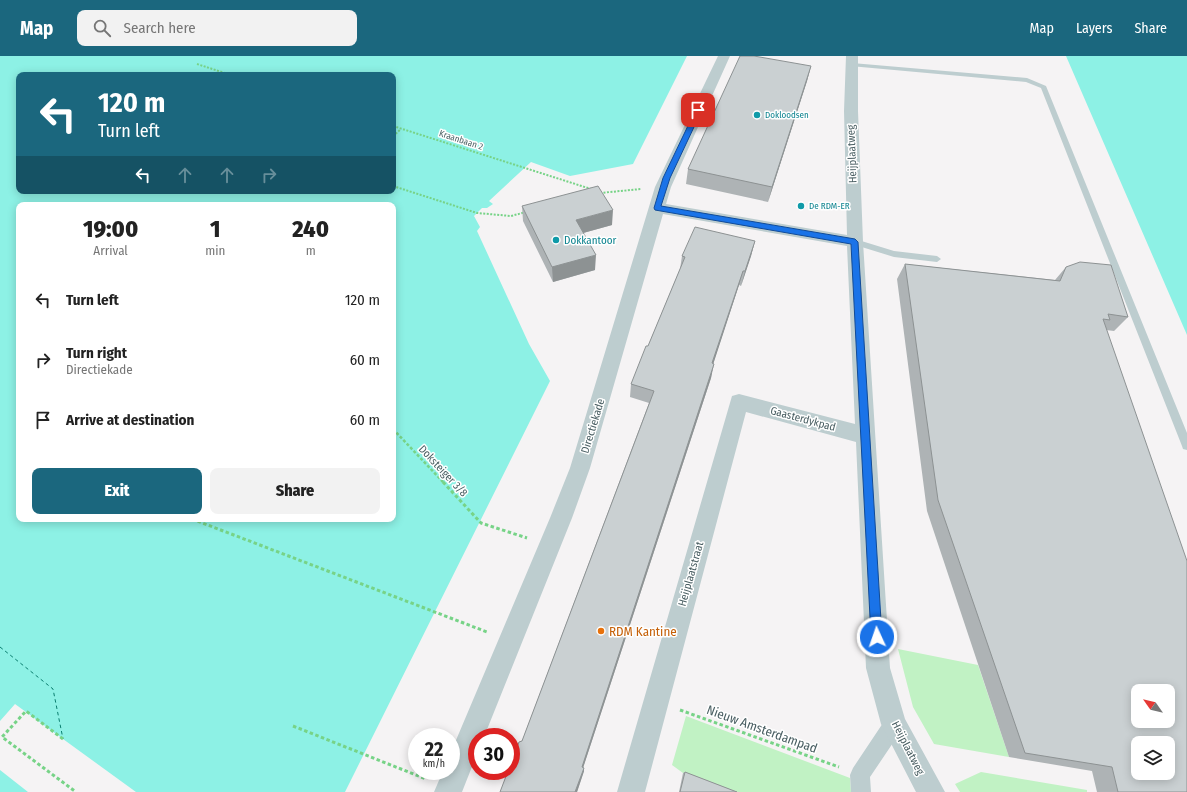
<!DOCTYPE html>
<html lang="en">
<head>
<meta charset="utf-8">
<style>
	:root { --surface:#fff; --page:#f2f2f2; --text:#222; --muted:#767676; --accent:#1b677e }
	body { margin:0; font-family:"Fira Sans Condensed",sans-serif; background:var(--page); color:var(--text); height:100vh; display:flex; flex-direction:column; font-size:15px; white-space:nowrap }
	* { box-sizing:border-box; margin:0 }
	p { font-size:13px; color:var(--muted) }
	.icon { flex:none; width:22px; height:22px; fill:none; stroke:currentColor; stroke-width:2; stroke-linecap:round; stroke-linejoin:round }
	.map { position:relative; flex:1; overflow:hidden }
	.side { position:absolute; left:16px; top:146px; width:380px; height:320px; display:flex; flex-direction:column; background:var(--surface); border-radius:8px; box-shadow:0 2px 10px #0003 }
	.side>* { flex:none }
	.banner { position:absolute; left:16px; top:16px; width:380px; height:122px; border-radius:8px; box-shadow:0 2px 10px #0003; background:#1b677e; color:#fff; overflow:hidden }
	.needle { width:26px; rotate:304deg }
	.buttons { position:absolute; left:1131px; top:628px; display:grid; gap:8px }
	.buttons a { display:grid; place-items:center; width:44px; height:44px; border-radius:8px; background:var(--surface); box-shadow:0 2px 10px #0003; font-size:20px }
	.speed { position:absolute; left:408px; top:672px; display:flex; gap:8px; font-size:20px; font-weight:700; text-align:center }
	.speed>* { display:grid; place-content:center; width:52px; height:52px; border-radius:50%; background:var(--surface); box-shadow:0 2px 10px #0003; line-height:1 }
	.speed small { font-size:10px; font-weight:400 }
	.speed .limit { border:6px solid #d22; background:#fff; color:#111 }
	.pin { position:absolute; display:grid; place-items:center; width:34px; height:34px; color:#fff; margin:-17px; border-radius:8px; box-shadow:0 2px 6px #0006 }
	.me { position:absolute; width:44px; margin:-22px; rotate:357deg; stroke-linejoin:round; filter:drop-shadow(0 0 3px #0008) }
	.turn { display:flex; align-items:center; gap:14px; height:84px; padding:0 16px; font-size:18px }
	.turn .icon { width:52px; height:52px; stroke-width:2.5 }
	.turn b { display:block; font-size:28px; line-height:34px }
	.lanes { display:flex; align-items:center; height:38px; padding:0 16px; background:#0003; justify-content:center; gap:20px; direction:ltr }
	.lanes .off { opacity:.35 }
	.eta { display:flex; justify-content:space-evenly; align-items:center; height:68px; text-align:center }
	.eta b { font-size:24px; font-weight:800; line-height:28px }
	.primary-button { display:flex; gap:8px; margin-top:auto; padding:8px 16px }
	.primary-button a { flex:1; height:46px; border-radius:8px; background:var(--accent); color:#fff; font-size:16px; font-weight:800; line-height:46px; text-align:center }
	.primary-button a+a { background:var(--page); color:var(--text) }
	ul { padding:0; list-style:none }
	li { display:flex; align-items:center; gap:12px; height:60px; padding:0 16px }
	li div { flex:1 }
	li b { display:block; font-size:15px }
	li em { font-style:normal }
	header { display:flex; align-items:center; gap:24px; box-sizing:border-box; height:56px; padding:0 20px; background:var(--accent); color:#fff }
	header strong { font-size:19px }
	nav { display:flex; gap:22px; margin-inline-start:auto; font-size:14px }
	.search { width:280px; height:36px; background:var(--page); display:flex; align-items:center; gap:10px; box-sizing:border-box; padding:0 14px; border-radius:8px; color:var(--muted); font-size:15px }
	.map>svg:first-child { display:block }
</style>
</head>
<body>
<header>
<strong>Map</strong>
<div class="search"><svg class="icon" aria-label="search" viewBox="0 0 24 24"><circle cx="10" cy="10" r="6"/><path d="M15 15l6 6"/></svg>Search here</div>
<nav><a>Map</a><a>Layers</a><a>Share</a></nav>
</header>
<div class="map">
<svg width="1187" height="736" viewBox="0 0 1187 736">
	<rect width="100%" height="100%" fill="#f5f3f4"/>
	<path fill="#c1f2c4" d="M 898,593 L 978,609 L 1009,701 L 934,688 L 913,651 Z
		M 686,660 L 850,722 L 851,736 L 730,736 L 683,717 L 672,709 Z
		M 981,716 L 1087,734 L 1087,736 L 960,736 L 955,728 Z"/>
	<path fill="#8df1e5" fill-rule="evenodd" d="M 0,0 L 687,0 L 633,108 L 570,120 L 531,106 L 489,145 L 493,148 L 487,152 L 482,152 L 474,160 L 480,171 L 477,175 L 529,288 L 550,325 L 345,736 L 0,736 ZM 19,19 L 393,19 L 393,135 L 19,135 ZM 19,149 L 393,149 L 393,463 L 19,463 Z
		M 1066,0 L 1187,0 L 1187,279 Z"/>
	<path fill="#f5f3f4" d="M 15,648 L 63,683 L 136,736 L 28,736 L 0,714 L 0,665 Z"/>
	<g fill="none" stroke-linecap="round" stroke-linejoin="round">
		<path stroke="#0a7e6f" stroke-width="1" stroke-dasharray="3.5 3" stroke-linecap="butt" d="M 0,591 L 53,633 L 63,683"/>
		<path stroke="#77d387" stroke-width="2" stroke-dasharray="2 1.5" stroke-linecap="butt" d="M 197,8 L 231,19
			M 393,70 L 591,133
			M 393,80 L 401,73
			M 393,130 L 477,157 L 511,160 L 526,156
			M 600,137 L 641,133"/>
		<path stroke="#77d387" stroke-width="2.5" stroke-dasharray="3 2" stroke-linecap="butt" d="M 393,373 L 444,427"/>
		<path stroke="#77d387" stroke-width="3" stroke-dasharray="3.5 2.5" stroke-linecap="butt" d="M 443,426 L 481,467 L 527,482
			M 192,463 L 487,576
			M 680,654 L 839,711
			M 293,670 L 426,723
			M 63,683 L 26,655 L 2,681 L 76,736"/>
		<path fill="#bdcdcf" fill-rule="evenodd" d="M 852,7 L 1027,22 L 1046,30 L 1187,377 L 1187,394 L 1183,393 L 1182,390 L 1041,32 L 1026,26 L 850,10 L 849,9 Z
			M 855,183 L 894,195 L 937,200 L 941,203 L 937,206 L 894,201 L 852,188 L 851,186 L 852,184 Z"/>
		<path fill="#bdcdcf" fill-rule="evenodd" d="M 894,658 L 901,661 L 904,668 L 901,675 L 870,721 L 871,736 L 851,736 L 850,719 L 853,712 L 887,661 Z"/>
		<path fill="#bdcdcf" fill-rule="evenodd" d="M 718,0 L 730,0 L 671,131 L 666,148 L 847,179 L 844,55 L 846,0 L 858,0 L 858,55 L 863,186 L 890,612 L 905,663 L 945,736 L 916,736 L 881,668 L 866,612 L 856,386 L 746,356 L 645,736 L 617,736 L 732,340 L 739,338 L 855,368 L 847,190 L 663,158 L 590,412 L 572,462 L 484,681 L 477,681 L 477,698 L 462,736 L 434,736 L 443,715 L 451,715 L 451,696 L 550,462 L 570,412 L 655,131 Z"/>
	</g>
	<path fill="#aeb3b5" d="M 811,10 L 807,25 L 768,146 L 686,128 L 688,113 Z
		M 522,150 L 612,169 L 583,177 L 595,214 L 553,226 L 523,165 Z
		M 755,185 L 751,200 L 741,230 L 739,229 L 713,308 L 711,322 L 583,712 L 584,715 L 577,736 L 500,736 L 522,685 L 649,347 L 630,341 L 631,328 L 648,290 L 680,213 L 682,200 Z
		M 905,208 L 1055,224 L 1066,211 L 1128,261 L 1114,275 L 1106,274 L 1187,736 L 1097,736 L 1092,715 L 1009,701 L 927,455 L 897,223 Z
		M 685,716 L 737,736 L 679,736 L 683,717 Z"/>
	<path fill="#8d9293" d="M 811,10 L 807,25 L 768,146 L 772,131 Z
		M 613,154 L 612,169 L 576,179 L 576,164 Z
		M 755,185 L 751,200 L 741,230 L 745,215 Z
		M 596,199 L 595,214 L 553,226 L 552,211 Z
		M 743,215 L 739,229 L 709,321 L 712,307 Z
		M 714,308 L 711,322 L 582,715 L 582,711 Z
		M 584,712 L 584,715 L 577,736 L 575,736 Z"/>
	<path fill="#cad0d2" stroke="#8d9293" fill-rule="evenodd" d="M 740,0 L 754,0 L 811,10 L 772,131 L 688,113 Z
		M 598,130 L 613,154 L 576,164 L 596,199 L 552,211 L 522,150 Z
		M 695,171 L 755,185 L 745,215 L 743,215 L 712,307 L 714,308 L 582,711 L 584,712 L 575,736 L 500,736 L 508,715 L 511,715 L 511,707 L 519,686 L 522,685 L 654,335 L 631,328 L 646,290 L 648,290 L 685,201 L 682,200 Z
		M 1080,206 L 1111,209 L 1128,261 L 1108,258 L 1110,264 L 1103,263 L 1187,505 L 1187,736 L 1118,736 L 1112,711 L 1025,697 L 938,444 L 905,208 L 1060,225 L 1066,211 ZM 1138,635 L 1168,635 L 1168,665 L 1138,665 ZM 1138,687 L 1168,687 L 1168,717 L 1138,717 Z
		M 685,716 L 737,736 L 680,736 Z"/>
	<path fill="#1a73e8" stroke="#114b97" d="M 696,53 L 702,54 L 670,122 L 661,150 L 855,183 L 858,186 L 882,581 L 881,585 L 877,587 L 873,585 L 871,581 L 851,188 L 655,154 L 654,152 L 663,122 Z"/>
	<g fill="#0f9aa8" stroke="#fff" stroke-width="1.5">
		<circle cx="757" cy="59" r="4"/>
		<circle cx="801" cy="150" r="4"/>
		<circle cx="556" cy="184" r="4"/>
	</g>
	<circle fill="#e8710a" stroke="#fff" stroke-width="1.5" cx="601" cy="575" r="4"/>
	<g text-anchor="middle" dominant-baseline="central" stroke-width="3" stroke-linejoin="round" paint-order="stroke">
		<g font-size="9" fill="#0d838f" stroke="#fff" text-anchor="start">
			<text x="765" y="59">Dokloodsen</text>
			<text x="809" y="150">De RDM-ER</text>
		</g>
		<g font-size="9" fill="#495e62" stroke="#fff">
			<text transform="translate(461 84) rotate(18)">Kraanbaan 2</text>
		</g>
		<g font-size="11" fill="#495e62" stroke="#fff">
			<text transform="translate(852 98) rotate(-92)">Heijplaatweg</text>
			<text transform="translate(803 363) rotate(15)">Gaasterdykpad</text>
			<text transform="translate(593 370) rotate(-73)">Directiekade</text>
			<text transform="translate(443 415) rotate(47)">Doksteiger 3/8</text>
			<text transform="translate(691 518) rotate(-74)">Heijplaatstraat</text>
			<text transform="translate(908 692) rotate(63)">Heijplaatweg</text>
		</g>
		<g font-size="11" fill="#0d838f" stroke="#fff" text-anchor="start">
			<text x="564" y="184">Dokkantoor</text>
		</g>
		<g font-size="13" fill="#c56008" stroke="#fff" text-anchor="start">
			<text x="609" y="575">RDM Kantine</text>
		</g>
		<g font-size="13" fill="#495e62" stroke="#fff">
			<text transform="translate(762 673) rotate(20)">Nieuw Amsterdampad</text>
		</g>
	</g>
</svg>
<div class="buttons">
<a><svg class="needle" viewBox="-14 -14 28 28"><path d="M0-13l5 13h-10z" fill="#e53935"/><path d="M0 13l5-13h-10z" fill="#767676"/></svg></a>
<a><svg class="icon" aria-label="layers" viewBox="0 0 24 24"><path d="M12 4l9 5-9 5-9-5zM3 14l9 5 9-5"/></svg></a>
</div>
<div class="speed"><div>22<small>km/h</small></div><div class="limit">30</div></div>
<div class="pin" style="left:698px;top:54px;background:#d93025"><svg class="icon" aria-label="arrive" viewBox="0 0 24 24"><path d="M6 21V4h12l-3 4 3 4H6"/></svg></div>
<svg class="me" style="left:877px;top:581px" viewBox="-20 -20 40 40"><circle r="17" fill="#1a73e8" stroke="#fff" stroke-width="3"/><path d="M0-11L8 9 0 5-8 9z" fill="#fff"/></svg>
<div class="banner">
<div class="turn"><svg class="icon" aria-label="left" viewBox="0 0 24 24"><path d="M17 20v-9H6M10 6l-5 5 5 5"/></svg><div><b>120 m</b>Turn left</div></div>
<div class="lanes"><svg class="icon" aria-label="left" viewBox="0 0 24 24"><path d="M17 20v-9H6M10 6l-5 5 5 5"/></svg><svg class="icon off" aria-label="ahead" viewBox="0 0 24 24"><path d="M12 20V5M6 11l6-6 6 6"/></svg><svg class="icon off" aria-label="ahead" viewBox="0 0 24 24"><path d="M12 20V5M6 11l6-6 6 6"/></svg><svg class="icon off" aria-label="right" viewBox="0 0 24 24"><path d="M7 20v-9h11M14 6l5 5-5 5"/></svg></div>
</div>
<section class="side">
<div class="eta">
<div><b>19:00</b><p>Arrival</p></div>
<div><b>1</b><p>min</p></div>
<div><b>240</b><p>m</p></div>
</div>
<ul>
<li><svg class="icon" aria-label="left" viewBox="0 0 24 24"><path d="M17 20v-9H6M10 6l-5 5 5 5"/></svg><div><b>Turn left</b></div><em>120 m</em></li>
<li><svg class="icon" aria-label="right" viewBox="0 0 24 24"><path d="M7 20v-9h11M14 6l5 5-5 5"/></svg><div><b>Turn right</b><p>Directiekade</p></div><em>60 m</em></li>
<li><svg class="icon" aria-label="arrive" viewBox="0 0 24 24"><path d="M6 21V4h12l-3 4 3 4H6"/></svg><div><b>Arrive at destination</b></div><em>60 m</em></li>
</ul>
<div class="primary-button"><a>Exit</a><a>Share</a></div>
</section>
</div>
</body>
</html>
